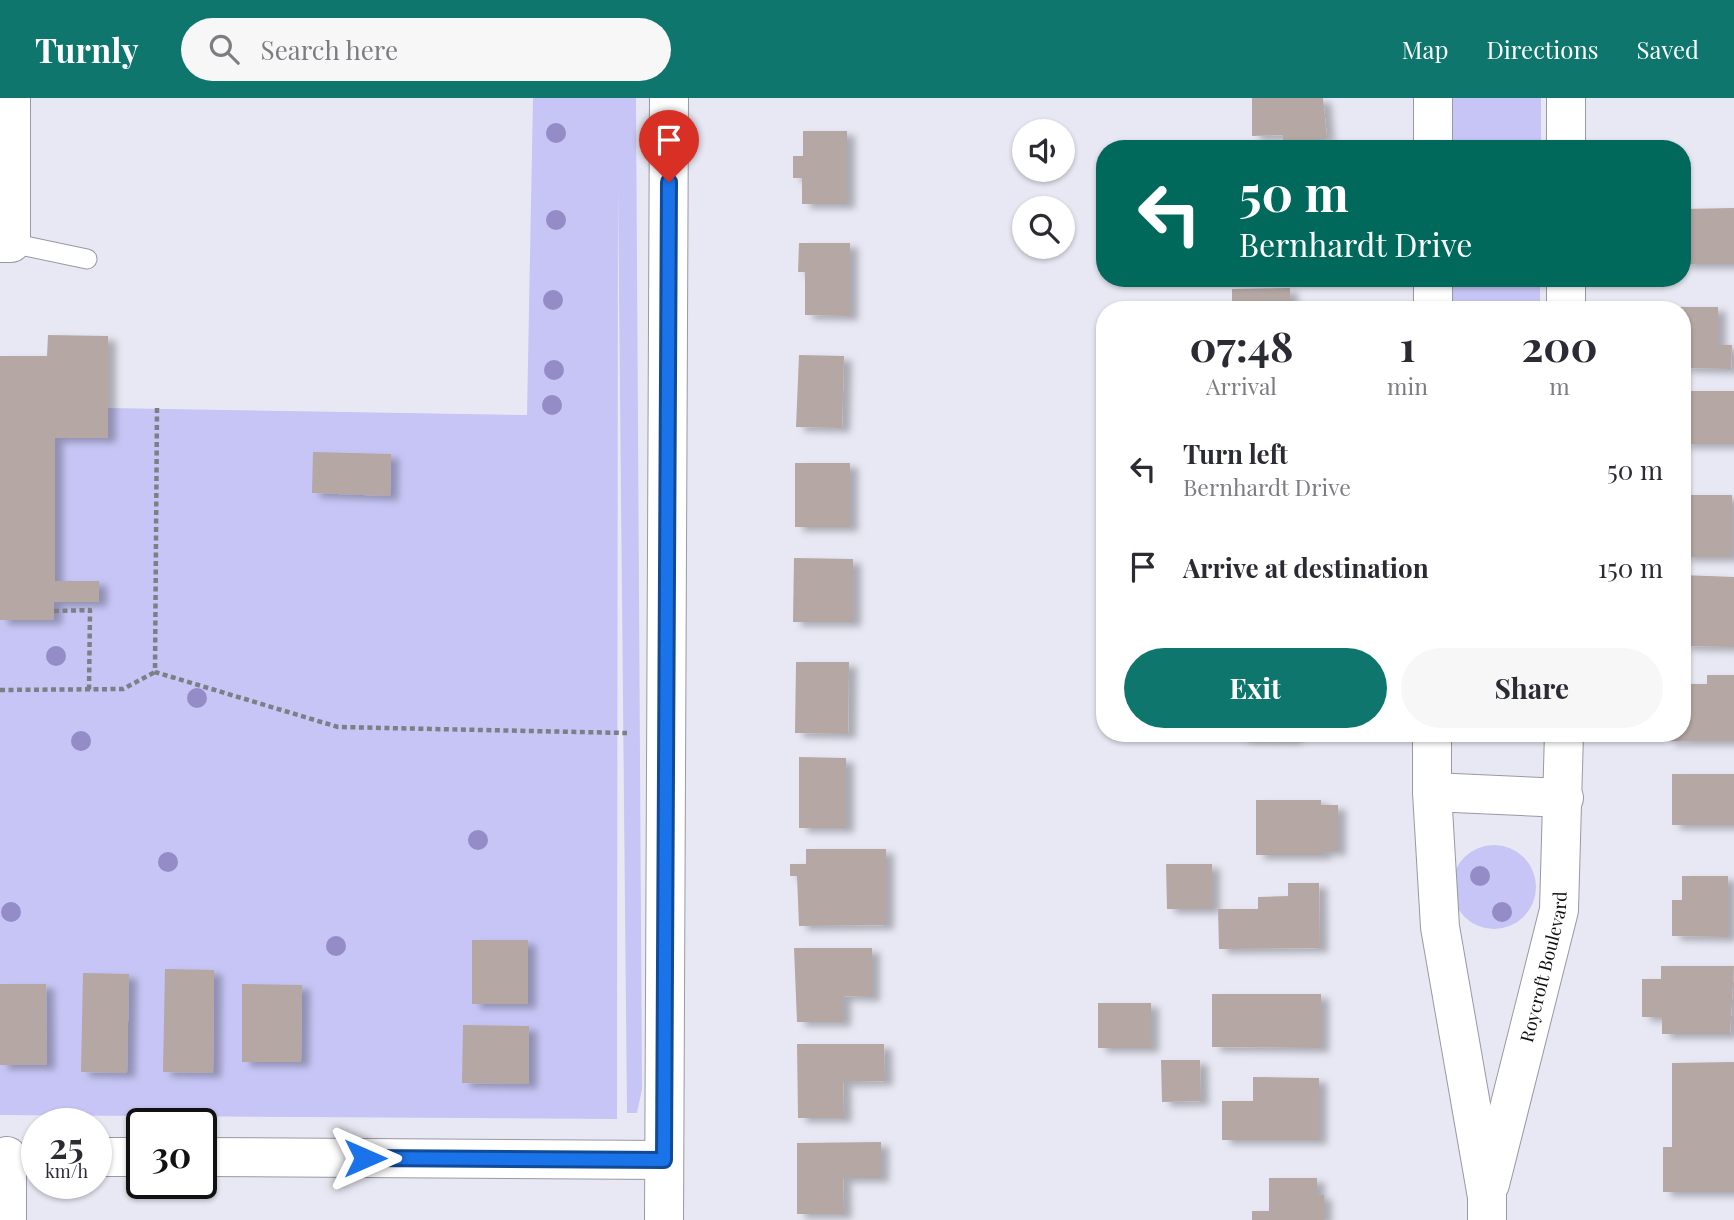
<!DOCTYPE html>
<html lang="en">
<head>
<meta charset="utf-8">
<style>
	:root { --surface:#fff; --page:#f7f7f7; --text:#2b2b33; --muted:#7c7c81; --accent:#0f766e }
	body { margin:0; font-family:"Playfair Display",serif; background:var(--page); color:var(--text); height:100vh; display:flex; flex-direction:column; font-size:26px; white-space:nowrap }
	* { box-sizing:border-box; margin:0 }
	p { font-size:23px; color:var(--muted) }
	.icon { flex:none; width:38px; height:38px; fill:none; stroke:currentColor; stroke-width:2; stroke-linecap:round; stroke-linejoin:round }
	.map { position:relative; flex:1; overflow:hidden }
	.panel { position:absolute; left:1096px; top:203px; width:595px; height:441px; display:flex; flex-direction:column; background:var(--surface); border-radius:28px; box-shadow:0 2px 5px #0004 }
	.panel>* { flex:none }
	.top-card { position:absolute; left:1096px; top:42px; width:595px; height:147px; border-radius:28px; box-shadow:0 2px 5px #0004; background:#00695c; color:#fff; overflow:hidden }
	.tools { position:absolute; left:1012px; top:21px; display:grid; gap:14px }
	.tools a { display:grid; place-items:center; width:63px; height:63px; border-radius:50%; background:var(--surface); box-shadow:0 2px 5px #0004; font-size:35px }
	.speed { position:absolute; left:21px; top:1010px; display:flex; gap:14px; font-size:35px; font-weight:700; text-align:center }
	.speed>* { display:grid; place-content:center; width:91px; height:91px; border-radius:50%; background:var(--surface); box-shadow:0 2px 5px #0004; line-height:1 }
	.speed small { font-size:18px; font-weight:400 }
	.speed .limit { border:4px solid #111; border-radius:10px; background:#fff; color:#111 }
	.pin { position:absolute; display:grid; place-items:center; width:60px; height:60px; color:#fff; margin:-72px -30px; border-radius:50% 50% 50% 0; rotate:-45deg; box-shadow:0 0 7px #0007 }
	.pin .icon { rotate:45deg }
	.me { position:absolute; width:77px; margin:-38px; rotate:90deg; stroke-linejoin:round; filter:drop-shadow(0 0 5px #0008) }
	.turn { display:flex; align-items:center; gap:24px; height:147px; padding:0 28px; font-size:32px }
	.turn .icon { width:91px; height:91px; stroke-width:2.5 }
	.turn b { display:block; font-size:49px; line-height:60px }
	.eta { display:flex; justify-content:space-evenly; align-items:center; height:119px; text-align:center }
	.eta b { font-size:42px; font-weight:700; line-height:49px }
	.button { display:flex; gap:14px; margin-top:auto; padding:14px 28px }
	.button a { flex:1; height:80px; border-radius:42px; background:var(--accent); color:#fff; font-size:28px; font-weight:700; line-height:80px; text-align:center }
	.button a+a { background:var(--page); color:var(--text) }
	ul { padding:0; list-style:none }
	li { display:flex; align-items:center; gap:21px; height:98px; padding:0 28px }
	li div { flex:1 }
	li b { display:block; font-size:26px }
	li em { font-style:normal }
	header { display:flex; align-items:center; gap:42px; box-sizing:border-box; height:98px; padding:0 35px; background:var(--accent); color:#fff }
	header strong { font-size:33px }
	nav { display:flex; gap:38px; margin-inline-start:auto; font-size:24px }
	.search { width:490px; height:63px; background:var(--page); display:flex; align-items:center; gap:18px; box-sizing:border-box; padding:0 24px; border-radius:38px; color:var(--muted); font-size:26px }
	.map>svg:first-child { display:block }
</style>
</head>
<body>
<header>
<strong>Turnly</strong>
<div class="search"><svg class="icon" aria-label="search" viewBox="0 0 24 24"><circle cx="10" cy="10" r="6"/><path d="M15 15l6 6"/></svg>Search here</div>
<nav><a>Map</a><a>Directions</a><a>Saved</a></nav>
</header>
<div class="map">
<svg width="1734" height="1122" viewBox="0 0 1734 1122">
	<defs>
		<filter id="shadow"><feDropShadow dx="8" dy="4.5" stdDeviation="3.5" flood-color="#0004"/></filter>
	</defs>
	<rect width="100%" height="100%" fill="#e8e8f4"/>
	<path fill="#c6c5f5" d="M 533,0 L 636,0 L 642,991 L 637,1015 L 627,1015 L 618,88 L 617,1021 L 0,1017 L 0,522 L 54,522 L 54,504 L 99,504 L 99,483 L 55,483 L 55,340 L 107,340 L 108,310 L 527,317 Z
		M 1449,0 L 1541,0 L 1541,51 L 1449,51 Z
		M 1449,180 L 1540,180 L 1540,212 L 1449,212 Z
		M1452 789a42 42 0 1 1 84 0a42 42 0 1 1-84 0Z"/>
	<path fill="#b5a7a4" filter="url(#shadow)" d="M 1252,0 L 1323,0 L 1327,40 L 1316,40 L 1316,51 L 1283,51 L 1283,37 L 1252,38 Z
		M 803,33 L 847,33 L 847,106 L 802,106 L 802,80 L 793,80 L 793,58 L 803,58 Z
		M 1734,110 L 1734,166 L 1682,166 L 1682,111 Z
		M 799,145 L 850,145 L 850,218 L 805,217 L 805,174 L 798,174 Z
		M 1290,190 L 1290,212 L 1232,212 L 1232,191 Z
		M 1669,209 L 1718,209 L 1718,247 L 1732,247 L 1731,271 L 1682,270 L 1682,212 L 1669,212 Z
		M 48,237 L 108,238 L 108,340 L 55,340 L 55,483 L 99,483 L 99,504 L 54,504 L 54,522 L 0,522 L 0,258 L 47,258 Z
		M 799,257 L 844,258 L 842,330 L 796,329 Z
		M 1682,293 L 1734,293 L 1734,346 L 1682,346 Z
		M 313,354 L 391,356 L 390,398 L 312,395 Z
		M 795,365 L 850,365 L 850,429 L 795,429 Z
		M 1096,375 L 1104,375 L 1104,419 L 1096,419 Z
		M 1682,397 L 1732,397 L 1732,459 L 1682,459 Z
		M 794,460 L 853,461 L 853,524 L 793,524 Z
		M 1682,477 L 1734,479 L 1734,549 L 1682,548 Z
		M 796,564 L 849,564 L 848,636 L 795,635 Z
		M 1707,577 L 1734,577 L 1734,643 L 1666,643 L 1666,635 L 1682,635 L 1682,586 L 1707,586 Z
		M 1240,635 L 1294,635 L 1294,641 L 1240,640 Z
		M 799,659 L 846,660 L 846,730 L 799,730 Z
		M 1672,676 L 1734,676 L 1734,727 L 1672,727 Z
		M 1256,702 L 1321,702 L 1321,707 L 1338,707 L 1338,753 L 1323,753 L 1323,757 L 1256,757 Z
		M 806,751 L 886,751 L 886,827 L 799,828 L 797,778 L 790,778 L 790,766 L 806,766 Z
		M 1166,766 L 1212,766 L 1212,811 L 1167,811 Z
		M 1682,778 L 1728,778 L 1728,839 L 1672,838 L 1672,802 L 1682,802 Z
		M 1288,785 L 1319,785 L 1320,850 L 1219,851 L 1218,811 L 1258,811 L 1258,799 L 1288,798 Z
		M 472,842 L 528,842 L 528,906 L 472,906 Z
		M 794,850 L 872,850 L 872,899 L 843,898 L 843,924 L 797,924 Z
		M 1661,868 L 1734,868 L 1730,936 L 1662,936 L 1662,919 L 1642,919 L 1642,881 L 1661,881 Z
		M 165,871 L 214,872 L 213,975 L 163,974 Z
		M 83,875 L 129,876 L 127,975 L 81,974 Z
		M 0,886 L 46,886 L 47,967 L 0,967 Z
		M 242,886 L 302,887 L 301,964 L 242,964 Z
		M 1212,896 L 1321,896 L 1321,950 L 1212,949 Z
		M 1098,905 L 1151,905 L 1151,950 L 1098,950 Z
		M 463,927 L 529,928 L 529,986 L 462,985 Z
		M 797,946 L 884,946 L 885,983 L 843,984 L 844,1020 L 798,1020 Z
		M 1161,962 L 1200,962 L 1201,1003 L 1162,1004 Z
		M 1734,964 L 1734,1094 L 1663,1094 L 1663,1049 L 1672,1049 L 1672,965 Z
		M 1253,979 L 1319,980 L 1319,1042 L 1222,1042 L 1222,1003 L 1253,1003 Z
		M 881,1044 L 881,1080 L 843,1080 L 844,1116 L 797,1116 L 797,1045 Z
		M 1269,1080 L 1317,1080 L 1317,1097 L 1324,1097 L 1324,1122 L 1252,1122 L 1252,1113 L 1269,1113 Z"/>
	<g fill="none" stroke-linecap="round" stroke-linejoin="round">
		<g stroke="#9999a5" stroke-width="21">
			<path id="service" d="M 11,145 L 87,161"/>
		</g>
		<g stroke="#9999a5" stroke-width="40">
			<g id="minor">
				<path d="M 1433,51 L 1433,0"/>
				<path d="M 1566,51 L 1566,0"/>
				<path d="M 0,145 L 11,145 L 11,0"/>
				<path d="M 1433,212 L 1433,180"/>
				<path d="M 1566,212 L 1566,180"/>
				<path d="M 1432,635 L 1432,694 L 1440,829 L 1487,1099 L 1487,1122"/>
				<path d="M 1432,694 L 1564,700"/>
				<path d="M 96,1059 L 142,1059"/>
				<path d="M 201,1059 L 664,1062"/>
				<path id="s1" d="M 1490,1086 L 1559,812 L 1564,635"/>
				<path d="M 7,1122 L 7,1058"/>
				<path d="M 664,1122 L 669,0"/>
			</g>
		</g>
		<path stroke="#7e7e86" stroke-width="4.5" stroke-dasharray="5 3.5" stroke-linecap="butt" d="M 157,310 L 155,574 L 338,629 L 627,635
			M 54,513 L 90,512 L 89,592
			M 0,592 L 123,591 L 155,574"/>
		<use href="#service" stroke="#fff" stroke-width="19"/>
		<use href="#minor" stroke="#fff" stroke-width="38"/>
	</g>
	<g fill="#948cc6">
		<circle cx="556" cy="35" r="10"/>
		<circle cx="556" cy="122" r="10"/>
		<circle cx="553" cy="202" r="10"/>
		<circle cx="554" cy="272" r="10"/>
		<circle cx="552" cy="307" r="10"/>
		<circle cx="56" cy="558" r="10"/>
		<circle cx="197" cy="600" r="10"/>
		<circle cx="81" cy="643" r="10"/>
		<circle cx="478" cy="742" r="10"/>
		<circle cx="168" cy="764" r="10"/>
		<circle cx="1480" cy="778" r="10"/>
		<circle cx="11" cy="814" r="10"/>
		<circle cx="1502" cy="814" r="10"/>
		<circle cx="336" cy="848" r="10"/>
	</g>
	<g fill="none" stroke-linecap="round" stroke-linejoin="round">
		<g stroke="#114b97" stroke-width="18">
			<path id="route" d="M 365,1060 L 664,1062 L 669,84"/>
		</g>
		<use href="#route" stroke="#1a73e8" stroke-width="12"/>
	</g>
	<g text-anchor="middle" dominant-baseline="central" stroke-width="6" stroke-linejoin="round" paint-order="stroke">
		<g font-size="18" fill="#0f0f13" stroke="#e8e8f4">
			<text stroke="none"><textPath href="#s1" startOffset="224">Roycroft Boulevard</textPath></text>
		</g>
	</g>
</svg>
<div class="tools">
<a><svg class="icon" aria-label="sound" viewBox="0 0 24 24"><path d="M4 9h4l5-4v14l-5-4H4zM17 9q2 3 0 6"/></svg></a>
<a><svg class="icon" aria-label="search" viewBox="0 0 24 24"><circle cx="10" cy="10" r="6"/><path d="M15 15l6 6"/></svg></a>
</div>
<div class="speed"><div>25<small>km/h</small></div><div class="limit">30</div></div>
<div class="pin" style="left:669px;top:84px;background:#d93025"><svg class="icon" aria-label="arrive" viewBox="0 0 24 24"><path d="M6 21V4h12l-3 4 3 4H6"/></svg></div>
<svg class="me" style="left:365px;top:1060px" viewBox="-20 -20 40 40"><path d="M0-17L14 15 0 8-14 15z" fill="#1a73e8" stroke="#fff" stroke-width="4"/></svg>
<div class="top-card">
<div class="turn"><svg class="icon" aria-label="left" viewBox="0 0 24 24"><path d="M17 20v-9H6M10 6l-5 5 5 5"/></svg><div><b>50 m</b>Bernhardt Drive</div></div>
</div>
<section class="panel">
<div class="eta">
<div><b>07:48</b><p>Arrival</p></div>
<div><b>1</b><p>min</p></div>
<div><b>200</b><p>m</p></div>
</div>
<ul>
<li><svg class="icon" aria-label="left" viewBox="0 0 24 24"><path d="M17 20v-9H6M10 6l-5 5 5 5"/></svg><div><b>Turn left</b><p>Bernhardt Drive</p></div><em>50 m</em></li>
<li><svg class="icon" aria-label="arrive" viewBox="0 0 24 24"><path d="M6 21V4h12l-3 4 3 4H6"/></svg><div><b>Arrive at destination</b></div><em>150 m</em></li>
</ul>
<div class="button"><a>Exit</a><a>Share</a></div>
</section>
</div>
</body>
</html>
